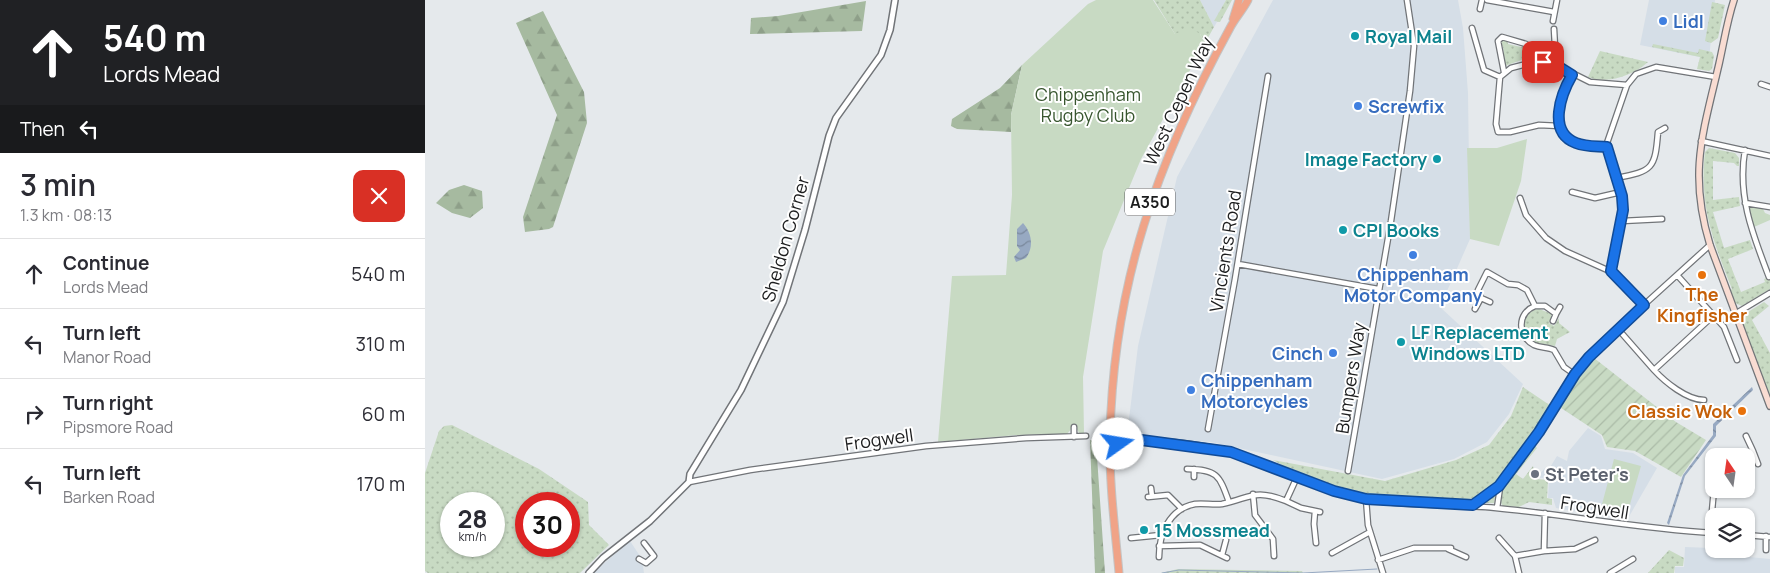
<!DOCTYPE html>
<html lang="en">
<head>
<meta charset="utf-8">
<style>
	:root { --surface:#fff; --page:#f7f7f7; --text:#2b2b33; --muted:#7c7c81; --line:#e1e1e2 }
	body { margin:0; font-family:Manrope,sans-serif; background:var(--page); color:var(--text); height:100vh; display:flex; flex-direction:column; font-size:19px; white-space:nowrap }
	* { box-sizing:border-box; margin:0 }
	p { font-size:16px; color:var(--muted) }
	.icon { flex:none; width:28px; height:28px; fill:none; stroke:currentColor; stroke-width:2; stroke-linecap:round; stroke-linejoin:round }
	.map { position:relative; flex:1; overflow:hidden }
	.panel { display:flex; flex-direction:column; background:var(--surface); width:425px }
	.panel>* { flex:none }
	.banner { background:#202124; color:#fff; overflow:hidden }
	.needle { width:32px; rotate:347deg }
	.tools { position:absolute; left:1280px; top:448px; display:grid; gap:10px }
	.tools a { display:grid; place-items:center; width:50px; height:50px; border-radius:10px; background:var(--surface); box-shadow:0 1px 4px #0004; font-size:25px }
	.speed { position:absolute; left:15px; top:492px; display:flex; gap:10px; font-size:25px; font-weight:700; text-align:center }
	.speed>* { display:grid; place-content:center; width:65px; height:65px; border-radius:50%; background:var(--surface); box-shadow:0 1px 4px #0004; line-height:1 }
	.speed small { font-size:12px; font-weight:400 }
	.speed .limit { border:8px solid #d22; background:#fff; color:#111 }
	.pin { position:absolute; display:grid; place-items:center; width:42px; height:42px; color:#fff; margin:-21px; border-radius:10px; box-shadow:0 2px 8px #0006 }
	.me { position:absolute; width:55px; margin:-28px; rotate:77deg; stroke-linejoin:round; filter:drop-shadow(0 0 4px #0008) }
	.turn { display:flex; align-items:center; gap:18px; height:105px; padding:0 20px; font-size:22px }
	.turn .icon { width:65px; height:65px; stroke-width:2.5 }
	.turn b { display:block; font-size:35px; line-height:42px }
	.then { display:flex; align-items:center; height:48px; padding:0 20px; background:#0003; gap:10px; font-size:19px }
	.round { display:grid; place-items:center; flex:none; width:52px; height:52px; border-radius:10px; background:var(--page) }
	.head { display:flex; align-items:center; justify-content:space-between; height:85px; padding:0 20px }
	h1 { font-size:30px; font-weight:600; line-height:38px }
	ul { padding:0; list-style:none }
	li { display:flex; align-items:center; gap:15px; height:70px; padding:0 20px; border-top:1px solid var(--line) }
	li div { flex:1 }
	li b { display:block; font-size:19px }
	li em { font-style:normal }
	main { display:flex; flex:1; min-height:0 }
	.map>svg:first-child { display:block }
</style>
</head>
<body>
<main>
<section class="panel">
<div class="banner">
<div class="turn"><svg class="icon" aria-label="ahead" viewBox="0 0 24 24"><path d="M12 20V5M6 11l6-6 6 6"/></svg><div><b>540 m</b>Lords Mead</div></div>
<div class="then">Then<svg class="icon" aria-label="left" viewBox="0 0 24 24"><path d="M17 20v-9H6M10 6l-5 5 5 5"/></svg></div>
</div>
<div class="head"><div><h1>3 min</h1><p>1.3 km · 08:13</p></div><a class="round" style="background:#d93025;color:#fff"><svg class="icon" aria-label="close" viewBox="0 0 24 24"><path d="M6 6l12 12M18 6L6 18"/></svg></a></div>
<ul>
<li><svg class="icon" aria-label="ahead" viewBox="0 0 24 24"><path d="M12 20V5M6 11l6-6 6 6"/></svg><div><b>Continue</b><p>Lords Mead</p></div><em>540 m</em></li>
<li><svg class="icon" aria-label="left" viewBox="0 0 24 24"><path d="M17 20v-9H6M10 6l-5 5 5 5"/></svg><div><b>Turn left</b><p>Manor Road</p></div><em>310 m</em></li>
<li><svg class="icon" aria-label="right" viewBox="0 0 24 24"><path d="M7 20v-9h11M14 6l5 5-5 5"/></svg><div><b>Turn right</b><p>Pipsmore Road</p></div><em>60 m</em></li>
<li><svg class="icon" aria-label="left" viewBox="0 0 24 24"><path d="M17 20v-9H6M10 6l-5 5 5 5"/></svg><div><b>Turn left</b><p>Barken Road</p></div><em>170 m</em></li>
</ul>
</section>
<div class="map">
<svg width="1345" height="573" viewBox="0 0 1345 573">
	<defs>
		<pattern id="grass-dots" width="8" height="8" patternUnits="userSpaceOnUse" patternTransform="scale(1.25)"><rect width="8" height="8" fill="#c8dac3"/><path d="M2 2h.1M6 6h.1" fill="none" stroke="#abbba7" stroke-width="1.8" stroke-linecap="round"/></pattern>
		<pattern id="forest-firs" width="22" height="20" patternUnits="userSpaceOnUse" patternTransform="scale(1.25)"><rect width="22" height="20" fill="#a6baa0"/><path d="M5 1l3.5 6h-7zM16 11l3.5 6h-7z" fill="#8e9f89"/></pattern>
		<pattern id="garden-furrows" width="10" height="10" patternUnits="userSpaceOnUse" patternTransform="scale(1.25)"><rect width="10" height="10" fill="#c8dac3"/><path d="M-1 1l2-2M0 10L10 0M9 11l2-2" fill="none" stroke="#abbba7"/></pattern>
		<pattern id="water-waves" width="16" height="10" patternUnits="userSpaceOnUse" patternTransform="scale(1.25)"><rect width="16" height="10" fill="#97a9c2"/><path d="M0 5q4-4 8 0t8 0" fill="none" stroke="#7a899d"/></pattern>
	</defs>
	<rect width="100%" height="100%" fill="#e5e9ec"/>
	<path fill="#d5dee7" d="M 775,0 L 801,0 L 790,20 L 792,22 L 789,27 Z
		M 848,0 L 1033,0 L 1038,28 L 1043,93 L 1045,239 L 1015,307 L 1098,384 L 1084,414 L 1062,442 L 1029,459 L 957,479 L 786,442 L 702,435 L 713,346 L 752,177 Z
		M 1224,0 L 1290,0 L 1284,59 L 1215,45 Z
		M 1163,428 L 1176,436 L 1180,449 L 1208,453 L 1232,468 L 1202,520 L 1131,508 L 1128,498 L 1123,498 L 1124,479 L 1112,477 L 1120,468 L 1124,469 L 1132,456 L 1142,461 L 1144,451 Z
		M 205,541 L 217,559 L 219,573 L 168,573 Z
		M 1260,547 L 1314,549 L 1314,556 L 1345,559 L 1345,573 L 1250,573 L 1250,567 L 1259,567 Z"/>
	<path fill="url(#grass-dots)" fill-rule="evenodd" d="M 729,0 L 775,0 L 789,27 L 780,43 L 775,34 L 750,34 Z
		M 801,0 L 807,0 L 795,22 L 789,21 Z
		M 1287,2 L 1300,5 L 1293,38 L 1286,43 L 1280,41 Z
		M 1076,39 L 1082,40 L 1083,44 L 1096,47 L 1099,45 L 1102,58 L 1080,66 L 1078,46 L 1075,47 Z
		M 1228,44 L 1273,53 L 1274,49 L 1287,52 L 1289,56 L 1287,69 L 1284,71 L 1272,69 L 1275,57 L 1227,47 Z
		M 1175,51 L 1223,62 C 1209,75 1182,85 1163,77 Z
		M 1284,148 L 1310,153 L 1314,158 L 1314,166 L 1312,166 L 1309,163 L 1288,161 L 1288,200 L 1314,197 L 1315,206 L 1288,212 L 1299,248 L 1325,240 L 1328,249 L 1303,259 L 1316,292 L 1340,282 L 1339,279 L 1345,277 L 1345,289 L 1317,306 L 1310,303 L 1304,291 L 1307,289 C 1288,241 1274,206 1280,152 Z
		M 1339,302 L 1344,306 L 1327,320 L 1345,353 L 1345,399 L 1315,317 Z
		M 1114,309 L 1127,314 L 1124,323 L 1129,326 L 1134,318 L 1134,323 L 1145,332 L 1132,339 L 1130,346 C 1122,344 1113,345 1107,341 C 1092,330 1097,311 1114,309 Z
		M 1098,387 L 1126,406 C 1112,428 1074,488 1051,497 C 1041,501 1028,499 1017,500 C 958,501 899,491 848,460 L 960,481 L 1031,460 L 1064,445 L 1086,416 Z
		M 27,425 L 114,469 L 163,502 L 164,525 L 184,545 L 155,573 L 3,573 L 0,571 L 0,473 L 14,431 L 19,426 ZM 26,504 L 69,504 L 69,546 L 26,546 ZM 101,504 L 144,504 L 144,546 L 101,546 Z
		M 1108,444 L 1112,448 L 1091,474 L 1098,479 L 1108,466 L 1111,479 L 1123,480 L 1122,498 L 1127,499 L 1127,505 L 1104,502 L 1094,507 L 1078,506 C 1064,486 1097,458 1108,444 Z
		M 1069,491 L 1071,493 L 1069,503 L 1057,503 Z
		M 1244,550 L 1259,558 L 1258,566 L 1250,566 L 1249,573 L 1223,573 Z
		M 753,569 L 877,571 L 878,573 L 736,573 Z"/>
	<path fill="url(#forest-firs)" d="M 441,1 L 437,31 L 325,34 L 326,18 L 353,16 Z
		M 118,11 L 159,92 L 162,123 L 128,227 L 124,229 L 100,232 L 98,217 L 132,115 L 91,23 Z
		M 597,65 L 586,115 L 586,132 L 532,129 L 526,126 L 527,119 L 575,88 Z
		M 39,185 L 57,191 L 58,208 L 45,218 L 27,213 L 11,203 L 24,190 Z
		M 665,440 L 671,442 L 680,573 L 670,573 Z"/>
	<path fill="#c8dac3" d="M 671,0 L 728,0 L 750,34 L 765,27 L 775,34 L 780,43 L 716,159 L 678,251 L 658,377 L 659,433 L 655,434 L 651,428 L 647,428 L 642,434 L 592,435 L 513,442 L 527,276 L 581,275 L 587,195 L 586,115 L 597,65 L 663,4 Z
		M 1102,139 L 1096,181 L 1074,246 L 1045,239 L 1042,148 L 1072,148 Z
		M 1325,206 L 1337,207 L 1340,213 L 1345,215 L 1345,220 L 1329,227 L 1324,212 Z
		M 1189,459 L 1216,466 L 1202,515 L 1176,508 Z"/>
	<path fill="url(#garden-furrows)" d="M 1169,358 L 1251,422 L 1281,440 L 1256,477 L 1210,451 L 1182,447 L 1177,435 L 1133,406 L 1151,374 Z"/>
	<path fill="url(#water-waves)" d="M 598,223 C 607,233 609,247 601,258 L 591,262 L 589,257 L 595,250 L 592,246 L 592,229 Z
		M 1327,387 L 1328,390 L 1291,426 L 1291,436 L 1260,476 L 1244,525 L 1242,523 L 1258,475 L 1288,435 L 1288,424 Z"/>
	<g fill="none" stroke-linecap="round" stroke-linejoin="round">
		<path stroke="#97a9c2" stroke-width="1" d="M 737,573 L 754,570 L 878,573 L 952,569"/>
		<g stroke="#717478" stroke-width="7">
			<path id="minor" d="M 1062,0 L 1129,12
				M 1055,9 L 1057,0
				M 1128,21 L 1132,0
				M 1047,28 L 1059,70 L 1075,77
				M 1129,29 L 1131,65
				M 1079,72 L 1073,41 L 1077,37 L 1101,44 L 1105,62
				M 1336,84 L 1345,87
				M 1135,126 L 1136,97 L 1147,75
				M 1276,141 L 1345,156
				M 1182,147 C 1164,146 1142,147 1135,126 L 1114,125 L 1085,132 L 1073,132 L 1071,124 L 1075,77 L 1086,68 L 1113,61 L 1131,65 L 1165,82 L 1202,85
				M 1320,150 C 1312,196 1328,235 1344,277
				M 1191,178 C 1228,171 1230,169 1233,132 L 1240,128
				M 1147,192 L 1170,198 L 1196,192
				M 1095,198 L 1101,215 L 1121,238 L 1140,251 L 1189,273 L 1219,305
				M 1320,203 L 1345,207
				M 1197,221 L 1237,219
				M 813,264 L 953,289
				M 1187,271 L 1197,221 L 1198,205 L 1184,156 L 1182,143 L 1202,85 L 1211,74 L 1231,67 L 1291,77
				M 1252,275 L 1299,327 L 1312,360
				M 1056,298 L 1065,302
				M 1110,306 L 1120,306 L 1131,314 L 1135,307
				M 1050,309 L 1056,298 L 1053,290 L 1062,272 L 1083,284 L 1093,285 L 1102,290 L 1110,306 C 1092,313 1092,336 1109,345 C 1116,348 1123,347 1129,350 L 1139,367 L 1149,374
				M 1310,314 L 1345,293
				M 1128,321 L 1131,314
				M 1193,329 L 1229,370 L 1288,316
				M 1229,370 C 1240,382 1262,400 1279,400
				M 649,427 L 649,437
				M 694,427 L 694,437 C 730,441 771,442 806,452 C 851,465 892,490 938,499 C 981,507 1027,503 1071,508 C 1144,515 1215,529 1289,533
				M 783,429 L 810,279 L 843,76
				M 1328,451 L 1333,464
				M 1320,456 L 1328,451 L 1321,436
				M 762,469 C 792,470 794,474 804,502
				M 769,469 L 769,477
				M 923,471 L 966,221 L 985,91 L 989,46 L 982,0
				M 872,477 L 861,501 L 876,508 L 895,512
				M 264,482 L 325,470 L 501,446 L 601,438 L 661,436
				M 726,488 L 727,496
				M 828,494 L 830,515 L 848,539 L 849,556
				M 723,497 L 743,495 L 757,509
				M 941,499 L 943,525 L 958,573
				M 1048,505 L 1074,486
				M 1072,508 L 1076,481 L 1114,432 L 1149,374 L 1178,342 L 1285,245
				M 890,511 L 889,524 L 891,543
				M 1120,513 L 1119,551 L 1150,549 L 1170,540
				M 1285,533 L 1289,489
				M 1321,535 L 1345,537
				M 706,538 L 736,535
				M 1074,538 L 1090,556 L 1119,551
				M 734,546 L 775,545 L 802,558
				M 1023,549 L 1041,557
				M 1341,550 L 1341,536
				M 907,553 L 945,532
				M 797,555 L 801,540
				M 1090,556 L 1094,573
				M 734,557 C 734,534 744,509 770,504 C 779,503 788,505 797,504 C 826,498 829,488 861,501
				M 214,559 L 221,563 L 229,556 L 219,543
				M 953,560 L 989,548 L 1026,548
				M 1185,573 L 1208,559"/>
		</g>
		<g stroke="#717478" stroke-width="8">
			<path id="tertiary" d="M 164,573 L 178,558 L 225,521 L 264,482 L 265,474 L 316,390 L 358,302 L 380,230 L 404,136 L 411,118 L 456,55 L 465,30 L 470,0"/>
		</g>
		<g stroke="#717478" stroke-width="8">
			<path id="secondary" d="M 1309,0 C 1302,21 1299,42 1294,64 C 1278,133 1263,173 1285,245 L 1345,406"/>
		</g>
		<g stroke="#c4c4c4" stroke-width="9">
			<path id="trunk" d="M 808,19 L 814,0
				M 694,573 C 690,528 684,483 685,437 C 688,285 732,161 805,28 C 810,18 818,10 823,0"/>
		</g>
		<use href="#minor" stroke="#fff" stroke-width="4.5"/>
		<use href="#tertiary" stroke="#fff" stroke-width="5"/>
		<use href="#secondary" stroke="#f9dcd2" stroke-width="5.5"/>
		<use href="#trunk" stroke="#f0a387" stroke-width="7"/>
	</g>
	<g fill="none" stroke-linecap="round" stroke-linejoin="round">
		<g stroke="#114b97" stroke-width="12">
			<path id="route" d="M 693,444 L 694,437 L 806,452 L 909,491 L 941,499 L 1048,505 L 1074,486 L 1114,432 L 1150,374 L 1164,357 L 1219,305 L 1186,271 L 1198,210 L 1197,196 L 1182,147 C 1172,146 1161,147 1151,143 C 1122,132 1136,94 1147,75 L 1131,65 L 1118,62"/>
		</g>
		<use href="#route" stroke="#1a73e8" stroke-width="9"/>
	</g>
	<g fill="#3f7fe0" stroke="#fff" stroke-width="2">
		<circle cx="1238" cy="21" r="5"/>
		<circle cx="933" cy="106" r="5"/>
		<circle cx="988" cy="255" r="5"/>
		<circle cx="908" cy="353" r="5"/>
		<circle cx="766" cy="390" r="5"/>
	</g>
	<g fill="#0f9aa8" stroke="#fff" stroke-width="2">
		<circle cx="930" cy="36" r="5"/>
		<circle cx="1012" cy="159" r="5"/>
		<circle cx="918" cy="230" r="5"/>
		<circle cx="976" cy="342" r="5"/>
		<circle cx="719" cy="530" r="5"/>
	</g>
	<g fill="#e8710a" stroke="#fff" stroke-width="2">
		<circle cx="1277" cy="275" r="5"/>
		<circle cx="1317" cy="411" r="5"/>
	</g>
	<circle fill="#6b7280" stroke="#fff" stroke-width="2" cx="1110" cy="474" r="5"/>
	<g text-anchor="middle" dominant-baseline="central" stroke-width="4" stroke-linejoin="round" paint-order="stroke">
		<rect fill="#fff" stroke="#606162" stroke-width="1" x="700" y="188.5" width="50" height="27" rx="4"/>
		<g font-size="16" font-weight="bold" fill="#1c1d1e">
			<text x="725" y="202">A350</text>
		</g>
		<g font-size="18" font-weight="bold" fill="#366cbe" stroke="#fff" text-anchor="start">
			<text x="1248" y="21">Lidl</text>
			<text x="943" y="106">Screwfix</text>
			<text x="988" y="274" text-anchor="middle">Chippenham<tspan x="988" dy="21">Motor Company</tspan></text>
			<text x="898" y="353" text-anchor="end">Cinch</text>
			<text x="776" y="380">Chippenham<tspan x="776" dy="21">Motorcycles</tspan></text>
		</g>
		<g font-size="18" font-weight="bold" fill="#0d838f" stroke="#fff" text-anchor="start">
			<text x="940" y="36">Royal Mail</text>
			<text x="1002" y="159" text-anchor="end">Image Factory</text>
			<text x="928" y="230">CPI Books</text>
			<text x="986" y="332">LF Replacement<tspan x="986" dy="21">Windows LTD</tspan></text>
			<text x="729" y="530">15 Mossmead</text>
		</g>
		<g font-size="18" fill="#37552e" stroke="#fff">
			<text x="663" y="94">Chippenham<tspan x="663" dy="21">Rugby Club</tspan></text>
		</g>
		<g font-size="18" fill="#1c1d1e" stroke="#fff">
			<text transform="translate(753 101) rotate(-65)">West Cepen Way</text>
			<text transform="translate(360 239) rotate(-74)">Sheldon Corner</text>
			<text transform="translate(800 251) rotate(-81)">Vincients Road</text>
			<text transform="translate(925 378) rotate(-81)">Bumpers Way</text>
			<text transform="translate(454 439) rotate(-8)">Frogwell</text>
			<text transform="translate(1170 507) rotate(9)">Frogwell</text>
		</g>
		<g font-size="18" font-weight="bold" fill="#c56008" stroke="#fff">
			<text x="1277" y="294">The<tspan x="1277" dy="21">Kingfisher</tspan></text>
			<text x="1307" y="411" text-anchor="end">Classic Wok</text>
		</g>
		<g font-size="18" font-weight="bold" fill="#5b616d" stroke="#fff" text-anchor="start">
			<text x="1120" y="474">St Peter's</text>
		</g>
	</g>
</svg>
<div class="tools">
<a><svg class="needle" viewBox="-14 -14 28 28"><path d="M0-13l5 13h-10z" fill="#e53935"/><path d="M0 13l5-13h-10z" fill="#7c7c81"/></svg></a>
<a><svg class="icon" aria-label="layers" viewBox="0 0 24 24"><path d="M12 4l9 5-9 5-9-5zM3 14l9 5 9-5"/></svg></a>
</div>
<div class="speed"><div>28<small>km/h</small></div><div class="limit">30</div></div>
<div class="pin" style="left:1118px;top:62px;background:#d93025"><svg class="icon" aria-label="arrive" viewBox="0 0 24 24"><path d="M6 21V4h12l-3 4 3 4H6"/></svg></div>
<svg class="me" style="left:693px;top:444px" viewBox="-20 -20 40 40"><circle r="19" fill="#fff"/><path d="M0-13L10 11 0 6-10 11z" fill="#1a73e8"/></svg>
</div>
</main>
</body>
</html>
